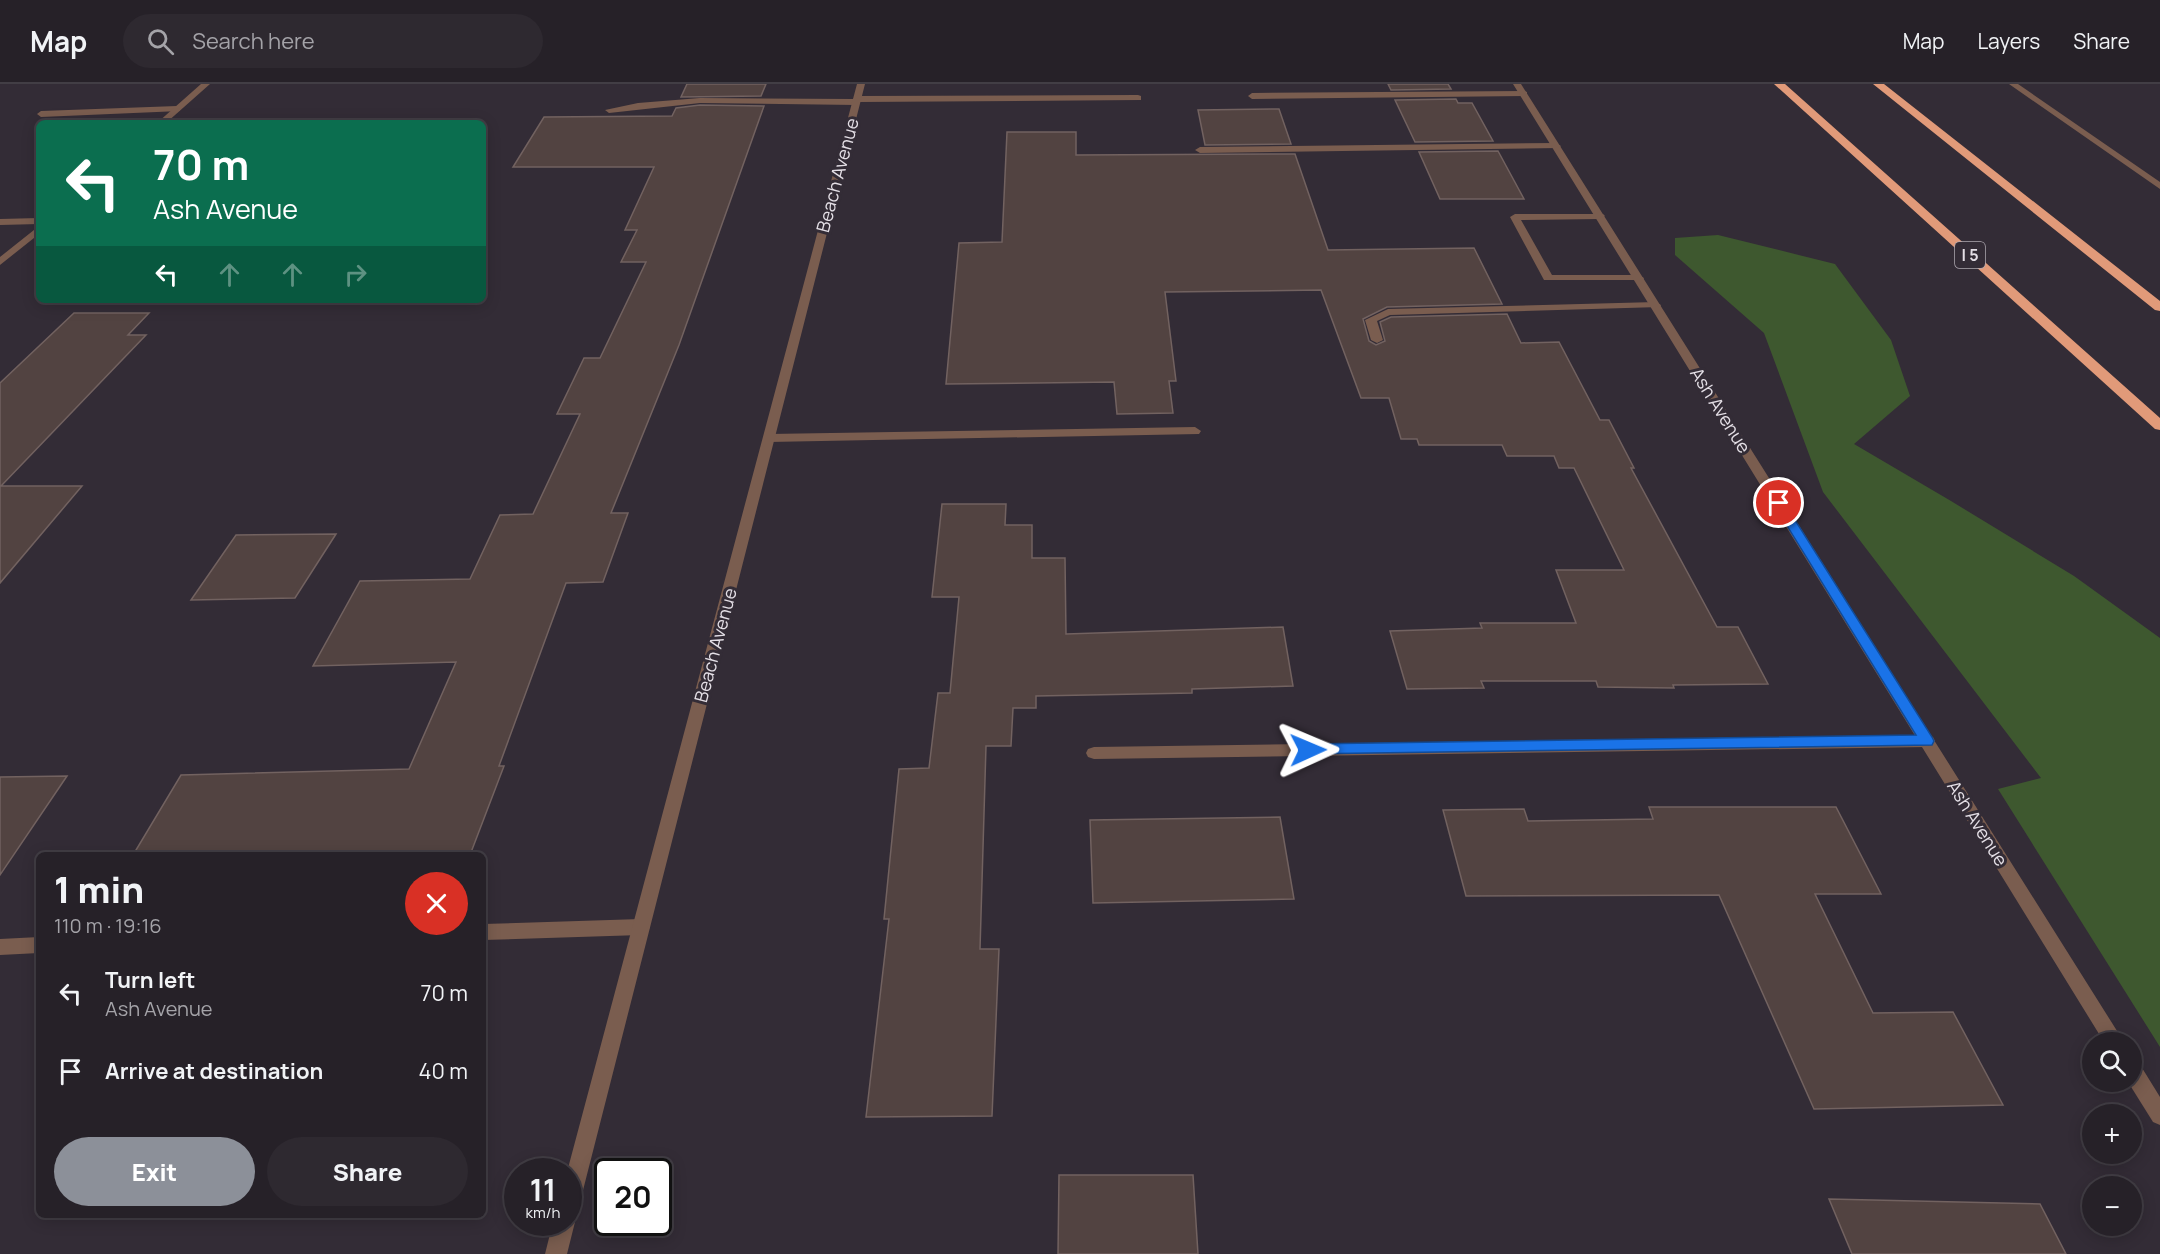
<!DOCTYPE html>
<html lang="en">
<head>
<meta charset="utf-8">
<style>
	:root { --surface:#262128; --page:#2e2930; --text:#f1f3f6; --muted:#a4a3a8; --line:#423e45; --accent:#8c9099 }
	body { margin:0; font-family:Manrope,sans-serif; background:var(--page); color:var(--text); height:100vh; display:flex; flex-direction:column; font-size:22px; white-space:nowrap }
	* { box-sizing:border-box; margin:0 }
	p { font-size:20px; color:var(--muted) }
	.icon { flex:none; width:33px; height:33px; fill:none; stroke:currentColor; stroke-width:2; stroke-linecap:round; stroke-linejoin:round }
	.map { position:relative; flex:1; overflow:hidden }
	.drawer { position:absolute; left:36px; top:768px; width:450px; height:366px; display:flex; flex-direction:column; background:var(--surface); border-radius:9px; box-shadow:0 3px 15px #0003,0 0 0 2px var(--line) }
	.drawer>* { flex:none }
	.banner { position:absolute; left:36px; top:36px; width:450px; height:183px; border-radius:9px; box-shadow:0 3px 15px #0003,0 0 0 2px var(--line); background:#0b6e4f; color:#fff; overflow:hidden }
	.controls { position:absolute; left:2082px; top:948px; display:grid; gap:12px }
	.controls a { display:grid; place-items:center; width:60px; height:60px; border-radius:50%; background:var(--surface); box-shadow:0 3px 15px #0003,0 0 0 2px var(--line); font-size:30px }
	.speed { position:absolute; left:504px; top:1074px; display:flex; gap:12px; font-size:30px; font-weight:700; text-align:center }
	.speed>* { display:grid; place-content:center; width:78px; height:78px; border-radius:50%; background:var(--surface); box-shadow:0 3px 15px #0003,0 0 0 2px var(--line); line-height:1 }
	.speed small { font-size:15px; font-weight:400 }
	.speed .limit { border:3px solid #111; border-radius:9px; background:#fff; color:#111 }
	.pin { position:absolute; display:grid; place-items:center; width:51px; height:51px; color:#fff; margin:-26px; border:3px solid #fff; border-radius:50%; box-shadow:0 2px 6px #0007 }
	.me { position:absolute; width:66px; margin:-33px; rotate:89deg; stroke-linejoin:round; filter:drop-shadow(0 0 4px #0008) }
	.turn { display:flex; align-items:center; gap:21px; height:126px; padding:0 18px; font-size:27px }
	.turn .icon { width:78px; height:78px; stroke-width:2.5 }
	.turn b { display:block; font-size:42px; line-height:51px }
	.lanes { display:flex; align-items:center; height:57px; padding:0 18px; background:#0003; justify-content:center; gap:30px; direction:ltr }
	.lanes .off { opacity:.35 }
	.round { display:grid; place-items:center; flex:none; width:63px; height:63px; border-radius:32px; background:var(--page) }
	.head { display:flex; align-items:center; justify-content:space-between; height:102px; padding:0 18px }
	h1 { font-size:36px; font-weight:800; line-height:45px }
	.button { display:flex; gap:12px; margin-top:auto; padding:12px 18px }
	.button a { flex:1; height:69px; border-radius:36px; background:var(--accent); color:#fff; font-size:24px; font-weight:800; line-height:69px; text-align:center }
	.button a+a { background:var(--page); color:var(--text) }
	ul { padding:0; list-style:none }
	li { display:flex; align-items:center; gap:18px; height:78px; padding:0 18px }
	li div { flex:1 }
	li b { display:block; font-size:22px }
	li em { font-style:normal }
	header { display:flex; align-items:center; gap:36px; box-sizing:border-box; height:84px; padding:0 30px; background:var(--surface); border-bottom:2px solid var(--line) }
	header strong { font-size:28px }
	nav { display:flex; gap:33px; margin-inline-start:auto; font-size:21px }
	.search { width:420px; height:54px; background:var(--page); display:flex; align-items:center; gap:15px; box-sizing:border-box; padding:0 21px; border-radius:33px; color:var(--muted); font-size:22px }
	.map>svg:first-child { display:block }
</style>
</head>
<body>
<header>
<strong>Map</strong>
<div class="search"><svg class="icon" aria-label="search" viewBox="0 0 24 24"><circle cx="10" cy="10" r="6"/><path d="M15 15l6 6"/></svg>Search here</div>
<nav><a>Map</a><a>Layers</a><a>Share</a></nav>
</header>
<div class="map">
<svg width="2160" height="1170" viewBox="0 0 2160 1170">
	<rect width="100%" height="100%" fill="#332c36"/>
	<path fill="#3e582f" d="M 1718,151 L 1835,180 L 1891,256 L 1910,312 L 1854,360 L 1951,417 L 2074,492 L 2160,554 L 2160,963 L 1998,705 L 2041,694 L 1823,408 L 1764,249 L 1675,171 L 1675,154 Z"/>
	<path fill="#524341" stroke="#726260" stroke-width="1.5" d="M 687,0 L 766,0 L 761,12 L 681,13 Z
		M 1388,0 L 1448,0 L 1451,5 L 1391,6 Z
		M 1456,15 L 1458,19 L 1472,19 L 1493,57 L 1415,58 L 1395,16 Z
		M 700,21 L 764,22 L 679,261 L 611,429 L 628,429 L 603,498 L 566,499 L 499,682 L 504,682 L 470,771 L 133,771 L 181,691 L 409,685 L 456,578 L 313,582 L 360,497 L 470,495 L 500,431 L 533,430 L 580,330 L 557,330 L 584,274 L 600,274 L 646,178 L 621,178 L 637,146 L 625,146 L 654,83 L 513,83 L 544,33 L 672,32 L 676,24 Z
		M 1279,25 L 1291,60 L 1205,61 L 1198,26 Z
		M 1007,48 L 1076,48 L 1076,71 L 1295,70 L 1328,166 L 1474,164 L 1502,220 L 1387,223 L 1363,235 L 1369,257 L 1376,261 L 1385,257 L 1380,238 L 1391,233 L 1507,230 L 1521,259 L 1559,258 L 1600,336 L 1609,336 L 1634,384 L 1631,384 L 1717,543 L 1738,543 L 1768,600 L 1673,601 L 1674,604 L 1598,603 L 1596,597 L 1481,597 L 1484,604 L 1407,605 L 1390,547 L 1482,544 L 1480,539 L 1576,539 L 1556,486 L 1624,486 L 1574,384 L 1559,384 L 1554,372 L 1507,372 L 1502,361 L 1419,361 L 1417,355 L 1401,355 L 1389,314 L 1361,314 L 1321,206 L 1165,208 L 1176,297 L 1169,297 L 1173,329 L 1117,330 L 1114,298 L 946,300 L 959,159 L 1002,158 Z
		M 1498,67 L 1524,115 L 1440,115 L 1419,68 Z
		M 74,229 L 149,229 L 128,251 L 146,251 L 1,402 L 82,402 L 0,499 L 0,299 Z
		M 942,420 L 1006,420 L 1005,441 L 1032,441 L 1032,474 L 1065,474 L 1066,550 L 1283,543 L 1293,602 L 1192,605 L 1192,609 L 1036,612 L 1036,624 L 1013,624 L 1011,662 L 986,662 L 980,865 L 999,865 L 992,1032 L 866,1033 L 889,835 L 884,835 L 899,685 L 929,684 L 938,609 L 950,609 L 959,513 L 932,513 Z
		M 336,450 L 295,514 L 191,516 L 236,451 Z
		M 67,692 L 0,791 L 0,693 Z
		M 1649,723 L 1836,723 L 1881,810 L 1815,810 L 1873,929 L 1953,928 L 2003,1021 L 1814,1025 L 1719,811 L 1466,812 L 1443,726 L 1524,725 L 1528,737 L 1653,735 Z
		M 1280,733 L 1294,815 L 1093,819 L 1090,736 Z
		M 1059,1091 L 1193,1091 L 1198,1170 L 1058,1170 Z
		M 1829,1115 L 2040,1120 L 2066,1170 L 1852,1170 Z"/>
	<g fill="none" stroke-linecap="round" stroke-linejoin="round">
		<path fill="#7a5d4f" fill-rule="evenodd" d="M 1524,7 L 1527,8 L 1527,12 L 1252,15 L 1248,12 L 1252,9 Z
			M 1138,11 L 1141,12 L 1141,16 L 860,18 L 856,21 L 700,19 L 609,29 L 605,26 L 638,19 L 700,14 L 853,15 L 857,12 Z
			M 177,22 L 180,23 L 180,27 L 41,33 L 37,30 L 41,27 Z
			M 1556,59 L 1561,62 L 1559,64 L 1200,69 L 1195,66 L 1200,63 Z
			M 1603,130 L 1605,132 L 1600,135 L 1521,136 L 1552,191 L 1639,191 L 1644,194 L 1643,196 L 1544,196 L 1510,133 L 1515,130 Z
			M 39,134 L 39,140 L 0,141 L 0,135 Z
			M 1656,218 L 1661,221 L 1660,223 L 1390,231 L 1377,237 L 1383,256 L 1377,259 L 1371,256 L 1365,236 L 1388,225 Z
			M 1195,343 L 1201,347 L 1199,350 L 769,358 L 763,354 L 769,350 Z
			M 1927,651 L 1933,653 L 1935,657 L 1933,661 L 1927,663 L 1094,675 L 1088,673 L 1086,669 L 1088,665 L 1094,663 Z
			M 641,835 L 647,837 L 650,843 L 647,849 L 641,851 L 483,856 L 483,840 Z
			M 39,853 L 39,869 L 0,871 L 0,855 Z"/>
		<path fill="#7a5d4f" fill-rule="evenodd" d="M 1513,0 L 1521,0 L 2124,958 L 2104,958 Z
			M 2009,0 L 2018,0 L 2160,98 L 2160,105 Z
			M 2132,976 L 2139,979 L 2160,1013 L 2160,1041 L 2153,1038 L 2128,998 L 2132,998 Z"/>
		<path fill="#7a5d4f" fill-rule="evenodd" d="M 201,0 L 210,0 L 166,39 L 157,39 Z
			M 857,0 L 865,0 L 579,1122 L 575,1129 L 572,1131 L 575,1138 L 567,1170 L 545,1170 L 553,1138 L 568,1138 L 568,1088 L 567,1088 Z
			M 39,142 L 39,150 L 0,181 L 0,173 Z"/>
		<path fill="#e19a79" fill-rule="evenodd" d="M 1774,0 L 1785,0 L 2160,334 L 2160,346 L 2155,345 Z
			M 1873,0 L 1884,0 L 2160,217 L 2160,227 L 2155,226 Z"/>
	</g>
	<path fill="#1a73e8" stroke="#114b97" stroke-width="1.5" d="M 1779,415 L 1783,417 L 1932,653 L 1934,657 L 1932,661 L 1303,670 L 1301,666 L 1303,662 L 1308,660 L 1916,651 L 1773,419 Z"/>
	<g text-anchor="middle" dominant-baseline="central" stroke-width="6" stroke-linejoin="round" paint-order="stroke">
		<rect fill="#332c36" stroke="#afa9b1" stroke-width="1.5" x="1955" y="158" width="30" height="26" rx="4.5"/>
		<g font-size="16" font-weight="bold" fill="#e4dfe6">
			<text x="1970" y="171">I 5</text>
		</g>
		<g font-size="18" fill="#e4dfe6" stroke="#332c36">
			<text transform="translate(837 91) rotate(-75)">Beach Avenue</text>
			<text transform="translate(1721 326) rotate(58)">Ash Avenue</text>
			<text transform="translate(715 561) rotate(-75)">Beach Avenue</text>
			<text transform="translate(1978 739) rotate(58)">Ash Avenue</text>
		</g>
	</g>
</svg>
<div class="controls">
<a><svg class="icon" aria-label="search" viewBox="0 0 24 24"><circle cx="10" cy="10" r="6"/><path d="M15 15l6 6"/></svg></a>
<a>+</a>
<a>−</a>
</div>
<div class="speed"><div>11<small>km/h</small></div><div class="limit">20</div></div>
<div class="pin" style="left:1779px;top:419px;background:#d93025"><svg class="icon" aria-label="arrive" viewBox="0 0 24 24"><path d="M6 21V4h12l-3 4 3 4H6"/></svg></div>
<svg class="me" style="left:1308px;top:666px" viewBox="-20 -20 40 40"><path d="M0-17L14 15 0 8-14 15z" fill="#1a73e8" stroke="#fff" stroke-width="4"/></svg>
<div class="banner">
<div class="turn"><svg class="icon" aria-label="left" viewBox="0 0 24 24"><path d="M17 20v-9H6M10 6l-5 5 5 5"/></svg><div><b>70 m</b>Ash Avenue</div></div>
<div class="lanes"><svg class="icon" aria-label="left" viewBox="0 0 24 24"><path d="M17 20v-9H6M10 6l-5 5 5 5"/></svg><svg class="icon off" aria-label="ahead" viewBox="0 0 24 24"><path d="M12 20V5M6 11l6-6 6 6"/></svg><svg class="icon off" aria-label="ahead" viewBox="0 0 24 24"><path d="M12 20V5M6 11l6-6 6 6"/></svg><svg class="icon off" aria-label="right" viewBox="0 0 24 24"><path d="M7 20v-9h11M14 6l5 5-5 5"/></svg></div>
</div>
<section class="drawer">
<div class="head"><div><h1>1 min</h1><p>110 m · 19:16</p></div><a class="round" style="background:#d93025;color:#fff"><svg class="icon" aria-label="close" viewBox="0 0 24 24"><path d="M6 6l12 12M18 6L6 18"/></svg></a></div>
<ul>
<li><svg class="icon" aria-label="left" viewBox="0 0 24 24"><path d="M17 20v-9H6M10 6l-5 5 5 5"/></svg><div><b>Turn left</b><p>Ash Avenue</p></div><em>70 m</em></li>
<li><svg class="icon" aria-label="arrive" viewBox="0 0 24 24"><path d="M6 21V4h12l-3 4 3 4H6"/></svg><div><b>Arrive at destination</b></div><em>40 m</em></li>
</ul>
<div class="button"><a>Exit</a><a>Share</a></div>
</section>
</div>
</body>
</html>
